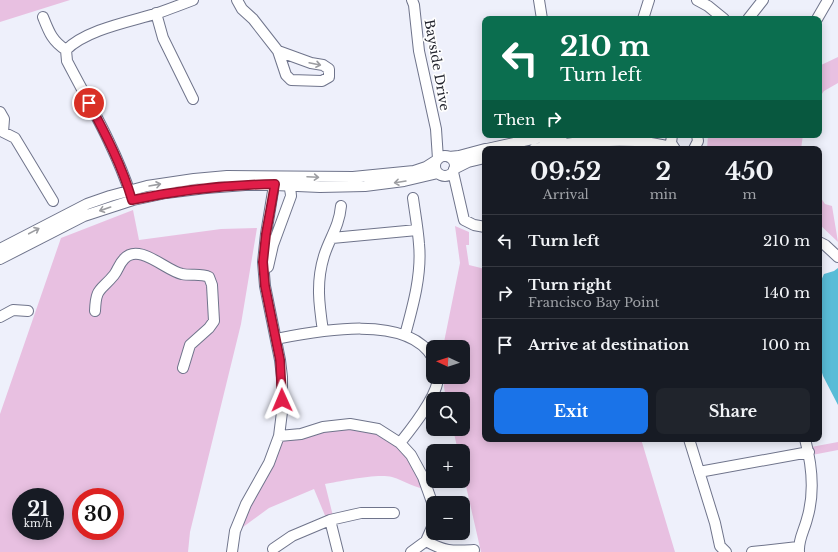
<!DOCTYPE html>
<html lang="en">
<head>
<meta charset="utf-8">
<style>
	:root { --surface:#171b24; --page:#20242c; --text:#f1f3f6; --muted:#9ea1a6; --line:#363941; --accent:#1a73e8 }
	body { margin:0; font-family:"Libre Baskerville",serif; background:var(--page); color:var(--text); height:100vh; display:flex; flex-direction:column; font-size:15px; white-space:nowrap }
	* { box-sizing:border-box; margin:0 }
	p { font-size:13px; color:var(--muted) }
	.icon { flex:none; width:22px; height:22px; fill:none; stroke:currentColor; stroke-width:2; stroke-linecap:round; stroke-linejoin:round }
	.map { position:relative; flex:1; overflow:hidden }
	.sheet { position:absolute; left:482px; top:146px; width:340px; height:296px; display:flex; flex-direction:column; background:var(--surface); border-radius:8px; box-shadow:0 2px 10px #0003 }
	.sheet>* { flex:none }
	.guide { position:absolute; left:482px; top:16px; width:340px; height:122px; border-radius:8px; box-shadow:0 2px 10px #0003; background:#0b6e4f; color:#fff; overflow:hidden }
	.needle { width:26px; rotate:273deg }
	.controls { position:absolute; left:426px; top:340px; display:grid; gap:8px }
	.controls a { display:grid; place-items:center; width:44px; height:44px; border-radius:8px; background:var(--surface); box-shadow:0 2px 10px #0003; font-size:20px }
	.speed { position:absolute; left:12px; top:488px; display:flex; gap:8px; font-size:20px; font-weight:700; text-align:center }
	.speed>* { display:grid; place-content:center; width:52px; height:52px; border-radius:50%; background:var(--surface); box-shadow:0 2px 10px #0003; line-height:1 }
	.speed small { font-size:10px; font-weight:400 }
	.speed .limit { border:6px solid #d22; background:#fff; color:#111 }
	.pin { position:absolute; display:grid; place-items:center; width:34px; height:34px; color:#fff; margin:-17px; border:2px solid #fff; border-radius:50%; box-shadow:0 1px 4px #0007 }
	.me { position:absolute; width:44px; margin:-22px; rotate:359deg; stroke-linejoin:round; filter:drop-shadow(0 0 3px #0008) }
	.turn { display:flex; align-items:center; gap:14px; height:84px; padding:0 12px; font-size:18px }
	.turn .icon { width:52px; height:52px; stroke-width:2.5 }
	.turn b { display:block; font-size:28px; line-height:34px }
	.then { display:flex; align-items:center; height:38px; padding:0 12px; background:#0003; gap:8px; font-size:15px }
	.eta { display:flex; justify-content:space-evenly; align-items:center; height:68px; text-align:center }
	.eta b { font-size:24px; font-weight:700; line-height:28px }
	.action { display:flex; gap:8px; margin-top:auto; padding:8px 12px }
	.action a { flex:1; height:46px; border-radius:8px; background:var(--accent); color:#fff; font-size:16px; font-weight:700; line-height:46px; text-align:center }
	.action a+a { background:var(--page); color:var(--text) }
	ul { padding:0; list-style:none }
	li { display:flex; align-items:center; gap:12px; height:52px; padding:0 12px; border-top:1px solid var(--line) }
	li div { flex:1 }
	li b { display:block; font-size:15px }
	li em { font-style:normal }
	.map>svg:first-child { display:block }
</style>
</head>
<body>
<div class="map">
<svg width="838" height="552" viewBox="0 0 838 552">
	<rect width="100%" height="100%" fill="#eef0fb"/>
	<path fill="#e8c0e1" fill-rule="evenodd" d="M 0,0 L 70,0 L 0,22 Z
		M 838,57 L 838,83 L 824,91 L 819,98 L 819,66 Z
		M 708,135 L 744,135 L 775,137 L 776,135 L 803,135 L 801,149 L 707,149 Z
		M 819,195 L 825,204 L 832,206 L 838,242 L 819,224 Z
		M 133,210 L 139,240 L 221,229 L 257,228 L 241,324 L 190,532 L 188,552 L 0,552 L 0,414 L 61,238 ZM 21,497 L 55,497 L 55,531 L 21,531 ZM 81,497 L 115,497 L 115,531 L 81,531 Z
		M 455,226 L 469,232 L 469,245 L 466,245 L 469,265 L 485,269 L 485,439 L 641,439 L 675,552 L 481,552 L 463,473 L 463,451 L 458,451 L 453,429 L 463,429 L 463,399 L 446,399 L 444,387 L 444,377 L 463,377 L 463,347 L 443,347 L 460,263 Z
		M 379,425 C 387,429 395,433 402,438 C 415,448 428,474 433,489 C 418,491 406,481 392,477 C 378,473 341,481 325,484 L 333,516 L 326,518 L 314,489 L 269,508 L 243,527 L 238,529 L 280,430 L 301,431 Z
		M 838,442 L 838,450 L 812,455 L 811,447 Z"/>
	<path fill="#59bcd7" d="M 838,268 L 838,405 L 823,376 L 819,363 L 819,285 L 824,274 L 834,271 Z"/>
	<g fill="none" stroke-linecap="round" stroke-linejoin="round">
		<g stroke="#6f748b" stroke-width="12">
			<path id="minor" d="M 237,0 L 242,9 L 253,19 L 278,51 L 286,75 L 291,80 L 322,81 L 329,77 L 329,69 L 323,65 L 311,63 L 278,51
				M 412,0 L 414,5 L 419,51 L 436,129 L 438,159
				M 539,0 L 542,19
				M 697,0 L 708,6 L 724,19
				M 156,13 L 163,38 L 193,99
				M 43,17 C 49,32 52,41 66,50
				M 643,19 L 649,0
				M 748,19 L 763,0
				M 817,19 L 828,0
				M 0,112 L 4,119 L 3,132 L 15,138 L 53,201
				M 672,135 L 671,143 L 675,149
				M 487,149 L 537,138 L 563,135
				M 534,149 C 567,142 602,140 636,141 C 648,142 661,145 673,147
				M 694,149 L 698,141 L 697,135
				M435 166a10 10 0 1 1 20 0a10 10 0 1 1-20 0Z
				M 449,157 L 459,156 L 485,149
				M 454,169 L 468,162 L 485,158
				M 453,172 L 464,220 L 474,225 L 485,227
				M 131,196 C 116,149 90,105 67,61 L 66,50 C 86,30 128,22 155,14 C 167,10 180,5 193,0
				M 332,238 L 417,230
				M 819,242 L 825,245 L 838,257
				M 0,249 L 87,204 L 110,196 L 147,186 L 194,179 L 227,176 L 353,177 L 414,171 L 426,167 L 437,160
				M 0,259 L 84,216 L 133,200 L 166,193 L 206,188 L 245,185 L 275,185 L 320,187 L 365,186 L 404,181 L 438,173
				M 268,267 L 273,245 L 291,196 C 291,190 288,185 289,180
				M 95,311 C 96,287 100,292 114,275 C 118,270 119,264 124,259 C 139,242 166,271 182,274 C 191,276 201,273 209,277 L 212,285 L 214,321 L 209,328 L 190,345 L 183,368
				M 0,317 L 13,310 L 28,311
				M 323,331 C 319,304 316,282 324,256 C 330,237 339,227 341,206
				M 405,335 C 413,306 422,274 419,244 C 418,229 415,213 413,198
				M 276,339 C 317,331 408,313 433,358
				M 279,436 L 301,434 L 323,427 L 350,424 L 378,429 L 400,443 L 411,455 L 423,477 L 433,505 L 433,510
				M 689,439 L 715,523 L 720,546 L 726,552
				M 400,443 C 412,428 438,396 438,377
				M 699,472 L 809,452
				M 330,520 L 338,552
				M 426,541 C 445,552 453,551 474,550
				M 273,549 L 292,536 L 330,520 L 361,513 L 394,513
				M 232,552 L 235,531 L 246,504 L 269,463 L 279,436 L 282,412 L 282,377 L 280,360 L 265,286 L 263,262 L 266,234 L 275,179
				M 411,552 L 426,541 L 433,525
				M 752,552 L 798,547
				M 799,552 C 798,540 804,531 807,519 C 815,493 812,465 805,439"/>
		</g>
		<use href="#minor" stroke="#fff" stroke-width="10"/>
	</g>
	<defs><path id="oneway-shaft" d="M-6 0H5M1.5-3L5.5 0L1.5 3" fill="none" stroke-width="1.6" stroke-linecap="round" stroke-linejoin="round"/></defs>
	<g stroke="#9c9da1">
		<use href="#oneway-shaft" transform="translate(315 64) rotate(12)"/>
		<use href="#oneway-shaft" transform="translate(313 177) rotate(3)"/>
		<use href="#oneway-shaft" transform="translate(400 182) rotate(171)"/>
		<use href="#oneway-shaft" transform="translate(155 185) rotate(-10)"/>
		<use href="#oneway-shaft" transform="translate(105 209) rotate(161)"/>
		<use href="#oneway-shaft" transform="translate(34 231) rotate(-28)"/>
	</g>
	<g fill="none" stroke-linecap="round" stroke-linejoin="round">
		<g stroke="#92132f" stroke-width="10">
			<path id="route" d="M 89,103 C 106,135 122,166 132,200 C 180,190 226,185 275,184 L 266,234 L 263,262 L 265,286 L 280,360 L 282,400"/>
		</g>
		<use href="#route" stroke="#e11d48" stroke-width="7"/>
	</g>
	<g text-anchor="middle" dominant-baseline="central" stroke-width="3.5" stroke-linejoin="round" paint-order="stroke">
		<g font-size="13" fill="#24262f" stroke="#fefefe">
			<text transform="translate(437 65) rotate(80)">Bayside Drive</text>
		</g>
	</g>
</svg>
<div class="controls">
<a><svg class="needle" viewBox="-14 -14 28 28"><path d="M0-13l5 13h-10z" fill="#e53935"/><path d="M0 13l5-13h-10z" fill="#9ea1a6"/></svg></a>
<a><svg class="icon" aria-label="search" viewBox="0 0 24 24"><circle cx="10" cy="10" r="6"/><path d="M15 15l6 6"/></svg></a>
<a>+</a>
<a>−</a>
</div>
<div class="speed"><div>21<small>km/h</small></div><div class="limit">30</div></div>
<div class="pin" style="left:89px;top:103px;background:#d93025"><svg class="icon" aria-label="arrive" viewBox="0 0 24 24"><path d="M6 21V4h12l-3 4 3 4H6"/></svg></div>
<svg class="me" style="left:282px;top:400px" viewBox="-20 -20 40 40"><path d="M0-17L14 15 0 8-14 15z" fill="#e11d48" stroke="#fff" stroke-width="4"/></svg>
<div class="guide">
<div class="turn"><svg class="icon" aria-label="left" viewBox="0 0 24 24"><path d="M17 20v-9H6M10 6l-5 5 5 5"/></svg><div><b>210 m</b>Turn left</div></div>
<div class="then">Then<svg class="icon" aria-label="right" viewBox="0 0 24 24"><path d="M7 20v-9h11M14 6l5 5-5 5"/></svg></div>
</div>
<section class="sheet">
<div class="eta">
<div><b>09:52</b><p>Arrival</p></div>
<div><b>2</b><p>min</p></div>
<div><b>450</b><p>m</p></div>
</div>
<ul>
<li><svg class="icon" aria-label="left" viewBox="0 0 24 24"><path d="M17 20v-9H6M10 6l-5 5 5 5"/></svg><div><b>Turn left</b></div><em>210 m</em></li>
<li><svg class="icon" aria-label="right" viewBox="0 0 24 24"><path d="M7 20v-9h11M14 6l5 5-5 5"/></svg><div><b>Turn right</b><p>Francisco Bay Point</p></div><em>140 m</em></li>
<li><svg class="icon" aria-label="arrive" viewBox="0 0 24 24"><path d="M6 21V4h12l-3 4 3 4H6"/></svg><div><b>Arrive at destination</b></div><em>100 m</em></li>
</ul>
<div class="action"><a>Exit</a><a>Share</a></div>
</section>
</div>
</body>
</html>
